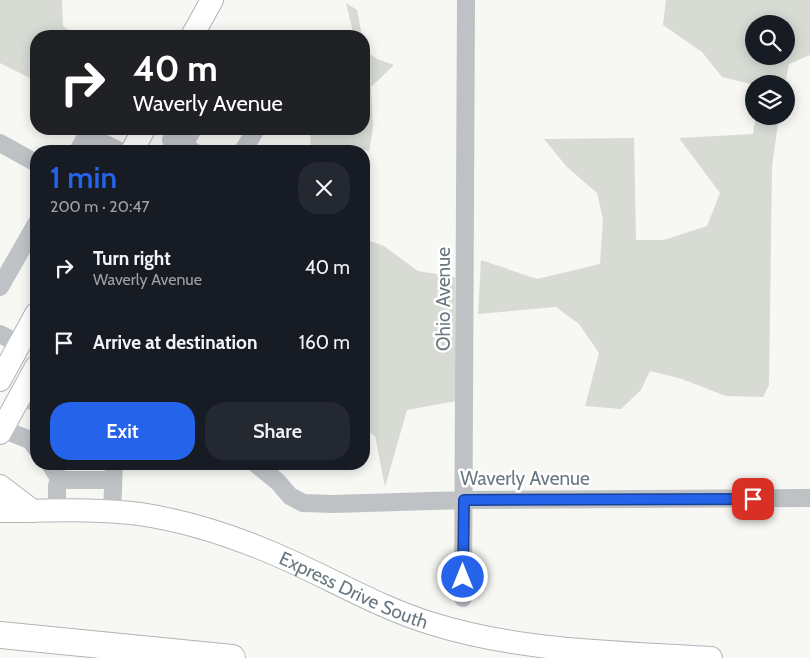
<!DOCTYPE html>
<html lang="en">
<head>
<meta charset="utf-8">
<style>
	:root { --surface:#171b24; --page:#242831; --text:#f1f3f6; --muted:#9ea1a6; --accent:#2563eb }
	body { margin:0; font-family:Cabin,sans-serif; background:var(--page); color:var(--text); height:100vh; display:flex; flex-direction:column; font-size:19px; white-space:nowrap }
	* { box-sizing:border-box; margin:0 }
	p { font-size:16px; color:var(--muted) }
	.icon { flex:none; width:28px; height:28px; fill:none; stroke:currentColor; stroke-width:2; stroke-linecap:round; stroke-linejoin:round }
	.map { position:relative; flex:1; overflow:hidden }
	.side { position:absolute; left:30px; top:145px; width:340px; height:325px; display:flex; flex-direction:column; background:var(--surface); border-radius:20px; box-shadow:0 2px 12px #0003 }
	.side>* { flex:none }
	.hud { position:absolute; left:30px; top:30px; width:340px; height:105px; border-radius:20px; box-shadow:0 2px 12px #0003; background:#202124; color:#fff; overflow:hidden }
	.tools { position:absolute; left:745px; top:15px; display:grid; gap:10px }
	.tools a { display:grid; place-items:center; width:50px; height:50px; border-radius:50%; background:var(--surface); box-shadow:0 2px 12px #0003; font-size:25px }
	.pin { position:absolute; display:grid; place-items:center; width:42px; height:42px; color:#fff; margin:-21px; border-radius:10px; box-shadow:0 2px 8px #0006 }
	.me { position:absolute; width:55px; margin:-28px; rotate:0deg; stroke-linejoin:round; filter:drop-shadow(0 0 4px #0008) }
	.turn { display:flex; align-items:center; gap:18px; height:105px; padding:0 20px; font-size:22px }
	.turn .icon { width:65px; height:65px; stroke-width:2.5 }
	.turn b { display:block; font-size:35px; line-height:42px }
	.round { display:grid; place-items:center; flex:none; width:52px; height:52px; border-radius:20px; background:var(--page) }
	.head { display:flex; align-items:center; justify-content:space-between; height:85px; padding:0 20px }
	h1 { font-size:30px; font-weight:600; line-height:38px; color:var(--accent) }
	.button { display:flex; gap:10px; margin-top:auto; padding:10px 20px }
	.button a { flex:1; height:58px; border-radius:20px; background:var(--accent); color:#fff; font-size:20px; font-weight:600; line-height:58px; text-align:center }
	.button a+a { background:var(--page); color:var(--text) }
	ul { padding:0; list-style:none }
	li { display:flex; align-items:center; gap:15px; height:75px; padding:0 20px }
	li div { flex:1 }
	li b { display:block; font-size:19px }
	li em { font-style:normal }
	.map>svg:first-child { display:block }
</style>
</head>
<body>
<div class="map">
<svg width="810" height="658" viewBox="0 0 810 658">
	<rect width="100%" height="100%" fill="#f7f7f4"/>
	<path fill="#d7dbd4" fill-rule="evenodd" d="M 0,0 L 62,0 L 63,26 L 72,32 L 95,33 L 92,36 L 36,36 L 36,81 L 0,63 Z
		M 666,0 L 810,0 L 810,55 L 789,64 L 785,84 L 754,85 L 722,77 L 702,52 L 663,25 ZM 754,24 L 786,24 L 786,56 L 754,56 Z
		M 346,3 L 357,10 L 362,36 L 295,36 L 295,33 L 332,35 L 353,32 Z
		M 364,47 L 364,50 L 377,59 L 394,65 L 371,87 L 373,128 L 369,151 L 343,148 L 338,151 L 311,151 L 310,129 L 364,129 Z
		M 756,116 L 779,116 L 772,167 L 769,385 L 763,397 L 726,396 L 682,379 L 650,371 L 641,390 L 621,409 L 585,406 L 599,353 L 579,324 L 556,307 L 478,314 L 481,260 L 537,279 L 600,264 L 603,219 L 597,193 L 567,167 L 544,139 L 634,138 L 636,240 L 664,240 L 707,226 L 720,193 L 679,138 L 753,134 Z
		M 364,239 L 384,246 L 418,271 L 455,277 L 456,401 L 407,410 L 385,487 L 375,436 L 364,429 Z"/>
	<g fill="none" stroke-linecap="round" stroke-linejoin="round">
		<g stroke="#b0b5b8" stroke-width="24">
			<g id="major">
				<path d="M 192,36 L 212,0"/>
				<path d="M 132,151 L 144,129"/>
				<path d="M 0,380 L 36,314"/>
				<path d="M 0,433 L 36,367"/>
				<path d="M 0,486 L 33,511"/>
				<path id="s1" d="M 0,511 C 46,511 94,508 140,514 C 180,520 223,533 260,548 C 319,571 373,606 433,624 C 523,652 618,652 711,658"/>
			</g>
		</g>
		<g stroke="#b0b4b7" stroke-width="28">
			<path id="highway" d="M 0,635 L 232,658"/>
		</g>
		<path stroke="#bec2c5" stroke-width="18" d="M 176,129 L 171,140 L 193,151
			M 0,143 L 36,163
			M 183,147 L 193,129
			M 78,151 L 87,135 L 120,151
			M 243,151 L 256,129
			M 0,287 L 36,224
			M 0,334 L 20,345
			M 21,395 L 36,403
			M 2,429 L 30,440 L 36,448
			M 50,464 L 60,480
			M 256,464 L 278,482 L 290,496 L 303,503 L 333,504 L 464,500 L 810,498
			M 57,511 L 57,485 L 60,480 L 113,480
			M 112,512 L 114,464
			M 463,598 L 466,0"/>
		<use href="#major" stroke="#fff" stroke-width="22"/>
		<use href="#highway" stroke="#fff" stroke-width="26"/>
	</g>
	<g fill="none" stroke-linecap="round" stroke-linejoin="round">
		<g stroke="#184099" stroke-width="12">
			<path id="route" d="M 463,577 L 464,500 L 753,499"/>
		</g>
		<use href="#route" stroke="#2563eb" stroke-width="9"/>
	</g>
	<g text-anchor="middle" dominant-baseline="central" stroke-width="5" stroke-linejoin="round" paint-order="stroke">
		<g font-size="19" fill="#697982" stroke="#fff">
			<text transform="translate(443 299) rotate(-90)">Ohio Avenue</text>
			<text x="525" y="478">Waverly Avenue</text>
			<text stroke="none"><textPath href="#s1" startOffset="368">Express Drive South</textPath></text>
		</g>
	</g>
</svg>
<div class="tools">
<a><svg class="icon" aria-label="search" viewBox="0 0 24 24"><circle cx="10" cy="10" r="6"/><path d="M15 15l6 6"/></svg></a>
<a><svg class="icon" aria-label="layers" viewBox="0 0 24 24"><path d="M12 4l9 5-9 5-9-5zM3 14l9 5 9-5"/></svg></a>
</div>
<div class="pin" style="left:753px;top:499px;background:#d93025"><svg class="icon" aria-label="arrive" viewBox="0 0 24 24"><path d="M6 21V4h12l-3 4 3 4H6"/></svg></div>
<svg class="me" style="left:463px;top:577px" viewBox="-20 -20 40 40"><circle r="17" fill="#2563eb" stroke="#fff" stroke-width="3"/><path d="M0-11L8 9 0 5-8 9z" fill="#fff"/></svg>
<div class="hud">
<div class="turn"><svg class="icon" aria-label="right" viewBox="0 0 24 24"><path d="M7 20v-9h11M14 6l5 5-5 5"/></svg><div><b>40 m</b>Waverly Avenue</div></div>
</div>
<section class="side">
<div class="head"><div><h1>1 min</h1><p>200 m · 20:47</p></div><a class="round"><svg class="icon" aria-label="close" viewBox="0 0 24 24"><path d="M6 6l12 12M18 6L6 18"/></svg></a></div>
<ul>
<li><svg class="icon" aria-label="right" viewBox="0 0 24 24"><path d="M7 20v-9h11M14 6l5 5-5 5"/></svg><div><b>Turn right</b><p>Waverly Avenue</p></div><em>40 m</em></li>
<li><svg class="icon" aria-label="arrive" viewBox="0 0 24 24"><path d="M6 21V4h12l-3 4 3 4H6"/></svg><div><b>Arrive at destination</b></div><em>160 m</em></li>
</ul>
<div class="button"><a>Exit</a><a>Share</a></div>
</section>
</div>
</body>
</html>
